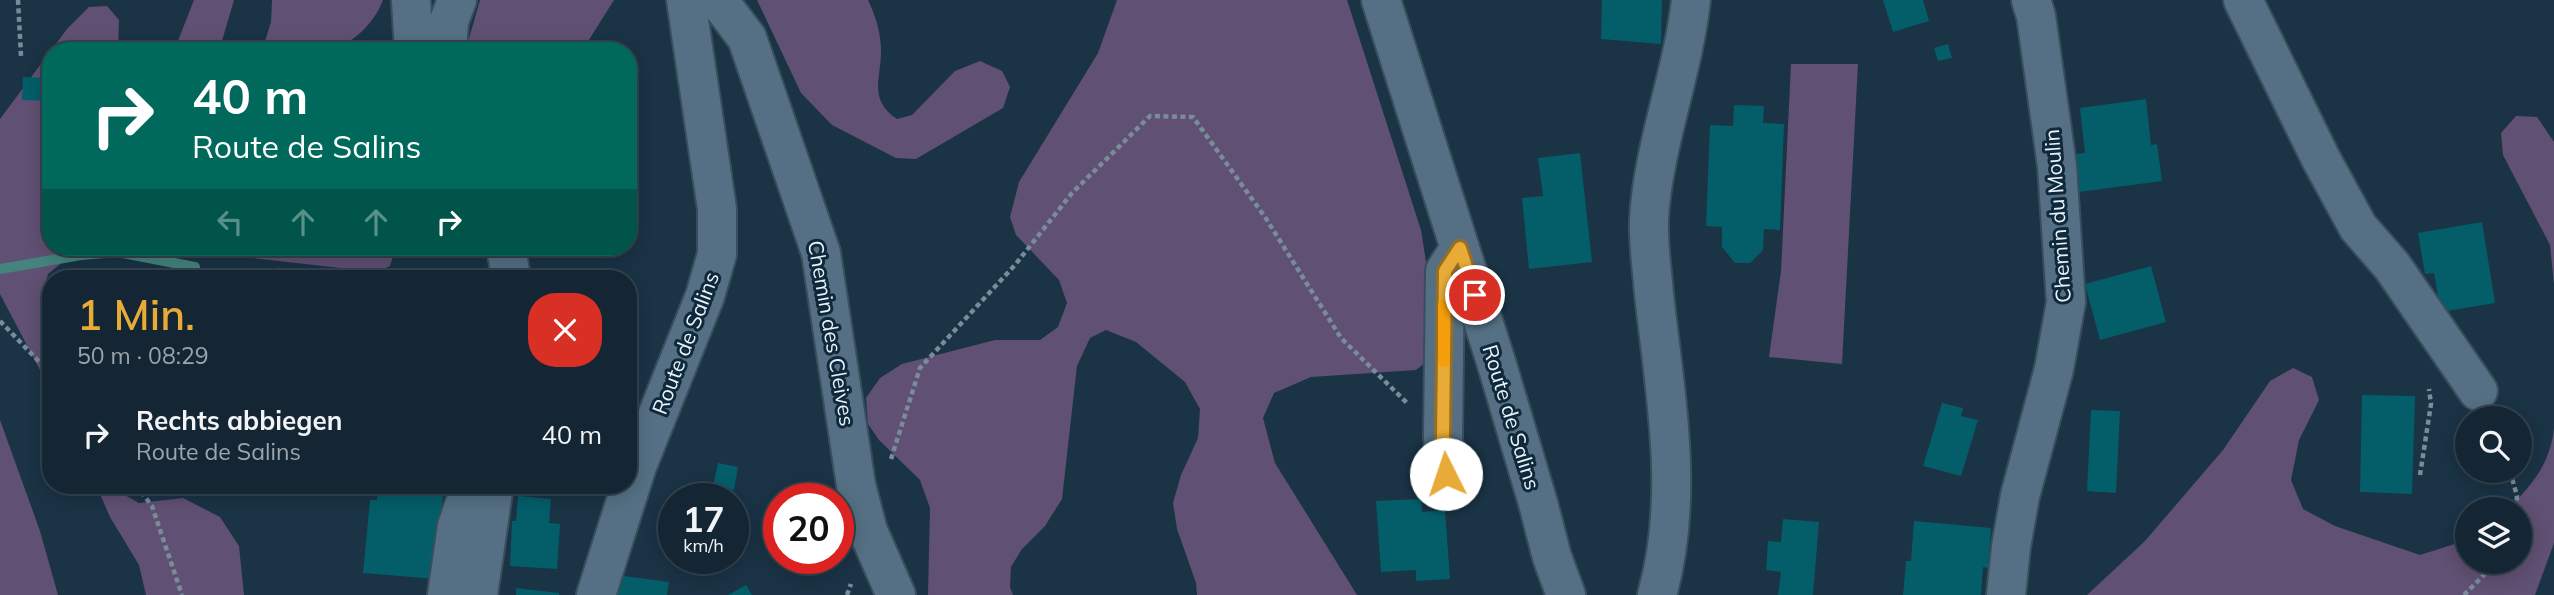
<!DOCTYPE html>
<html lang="de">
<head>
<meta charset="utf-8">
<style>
	:root { --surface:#142634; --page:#1d2e3c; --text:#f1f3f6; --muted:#9da5ac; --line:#33434f; --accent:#e8ab37 }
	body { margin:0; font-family:Mulish,sans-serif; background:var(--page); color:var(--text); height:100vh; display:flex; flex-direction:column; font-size:26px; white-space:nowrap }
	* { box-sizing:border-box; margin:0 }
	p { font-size:23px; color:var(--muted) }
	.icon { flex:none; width:38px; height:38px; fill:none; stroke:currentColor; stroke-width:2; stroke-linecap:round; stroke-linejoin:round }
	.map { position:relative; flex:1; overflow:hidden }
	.details { position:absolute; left:42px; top:270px; width:595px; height:224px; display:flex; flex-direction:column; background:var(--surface); border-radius:28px; box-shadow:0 4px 18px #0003,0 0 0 2px var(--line) }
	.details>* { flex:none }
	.guide { position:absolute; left:42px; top:42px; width:595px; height:214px; border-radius:28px; box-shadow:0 4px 18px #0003,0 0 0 2px var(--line); background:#00695c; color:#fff; overflow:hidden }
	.controls { position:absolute; left:2455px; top:406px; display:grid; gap:14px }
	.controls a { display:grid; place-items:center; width:77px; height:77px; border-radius:50%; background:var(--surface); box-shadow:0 4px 18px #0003,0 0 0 2px var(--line); font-size:35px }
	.speed { position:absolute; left:658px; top:483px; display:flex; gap:14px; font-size:35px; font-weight:700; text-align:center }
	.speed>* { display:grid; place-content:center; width:91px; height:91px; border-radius:50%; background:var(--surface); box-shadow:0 4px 18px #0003,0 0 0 2px var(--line); line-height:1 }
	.speed small { font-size:18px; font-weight:400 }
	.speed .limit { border:10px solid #d22; background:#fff; color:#111 }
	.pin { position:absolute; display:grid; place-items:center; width:60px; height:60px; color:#fff; margin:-30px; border:4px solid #fff; border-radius:50%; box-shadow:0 2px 7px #0007 }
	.me { position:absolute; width:77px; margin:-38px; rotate:356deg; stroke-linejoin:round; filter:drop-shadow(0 0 5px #0008) }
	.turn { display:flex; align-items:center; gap:24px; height:147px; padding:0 35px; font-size:32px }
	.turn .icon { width:91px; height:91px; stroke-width:2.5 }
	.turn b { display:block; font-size:49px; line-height:60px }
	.lanes { display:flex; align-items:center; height:66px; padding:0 35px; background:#0003; justify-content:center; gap:35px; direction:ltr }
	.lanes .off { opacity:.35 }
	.round { display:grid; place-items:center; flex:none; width:74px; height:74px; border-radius:28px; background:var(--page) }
	.head { display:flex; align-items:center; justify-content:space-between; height:119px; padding:0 35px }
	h1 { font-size:42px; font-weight:600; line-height:52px; color:var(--accent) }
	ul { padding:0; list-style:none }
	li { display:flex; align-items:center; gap:21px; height:91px; padding:0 35px }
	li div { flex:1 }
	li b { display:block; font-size:26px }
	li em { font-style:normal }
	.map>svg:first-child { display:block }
</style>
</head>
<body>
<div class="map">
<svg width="2554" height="595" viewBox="0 0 2554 595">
	<rect width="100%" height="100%" fill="#1a3345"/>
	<path fill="#605073" d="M 194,0 L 234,0 L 219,51 L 174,51 Z
		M 272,0 L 383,0 C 375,22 355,41 334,50 C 328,53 274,51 262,51 L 271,22 Z
		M 480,0 L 614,0 L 582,51 L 470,51 L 468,42 Z
		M 757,0 L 868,0 C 876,17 880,30 881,48 C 882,77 867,99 897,119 L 912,115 L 955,71 L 980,61 L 1002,71 L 1010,87 L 1003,108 L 916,159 L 896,158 L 832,125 L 801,93 Z
		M 1117,0 L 1347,0 L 1421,230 L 1437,331 L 1426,362 L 1416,370 L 1311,377 L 1274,393 L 1263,418 L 1275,463 L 1357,595 L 1197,595 L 1196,583 L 1177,529 L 1173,503 L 1181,475 L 1198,438 L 1200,409 L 1185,382 L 1136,342 L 1106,330 L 1090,338 L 1077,366 L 1062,499 L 1045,526 L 1022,549 L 1011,567 L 1010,587 L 1013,595 L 928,595 L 930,508 L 920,480 L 879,440 L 868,424 L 866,398 L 880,378 L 902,364 L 995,340 L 1040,340 L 1058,327 L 1067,303 L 1059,280 L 1016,235 L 1010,217 L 1019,182 L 1098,53 Z
		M 107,6 L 119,20 L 118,51 L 51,51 L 51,247 L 81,247 L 48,274 L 43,294 L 51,301 L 51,391 L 0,294 L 0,119 L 67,29 L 89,7 Z
		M 1791,64 L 1858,64 L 1842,364 L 1769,357 L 1781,271 Z
		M 2516,116 L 2537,117 L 2554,142 L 2554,285 L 2550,245 L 2503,155 L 2501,133 Z
		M 214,247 L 388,247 L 394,253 L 390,266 L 376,272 L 244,257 Z
		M 2293,368 L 2312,377 L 2319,400 L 2299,440 L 2291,480 L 2303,509 L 2335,526 L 2420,555 L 2467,540 L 2468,562 L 2520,562 L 2520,509 L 2508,509 C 2532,485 2551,463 2554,427 L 2554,543 L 2535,595 L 2087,595 L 2145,541 L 2223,450 L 2270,381 Z
		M 0,420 L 40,531 L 58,595 L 0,595 Z
		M 96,485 L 117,485 L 123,494 L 139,503 L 183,498 L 220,517 L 239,546 L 244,595 L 146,595 L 139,565 L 110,517 Z"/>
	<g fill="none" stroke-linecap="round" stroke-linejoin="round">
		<path stroke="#45847e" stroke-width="10" d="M 0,269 L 81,255 L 118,252 L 195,267"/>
	</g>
	<path fill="#035e69" d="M 1602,0 L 1662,0 L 1661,44 L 1601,39 Z
		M 1883,0 L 1923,0 L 1929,21 L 1893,32 Z
		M 1948,44 L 1952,58 L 1938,61 L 1934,48 Z
		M 23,77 L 51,78 L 51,101 L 22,100 Z
		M 2146,99 L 2151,145 L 2157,144 L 2162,181 L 2079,192 L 2074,154 L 2085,153 L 2080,108 Z
		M 1734,105 L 1764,106 L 1763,123 L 1784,124 L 1780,230 L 1764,229 L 1763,250 L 1750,263 L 1735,263 L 1722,247 L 1722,227 L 1706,226 L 1710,125 L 1733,126 Z
		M 1580,153 L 1592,262 L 1529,269 L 1522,198 L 1543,196 L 1538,158 Z
		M 2482,222 L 2495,303 L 2441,312 L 2434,273 L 2425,274 L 2418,233 Z
		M 2151,266 L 2166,322 L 2100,340 L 2085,284 Z
		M 279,267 L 283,278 L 247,278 Z
		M 2362,395 L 2415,396 L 2412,494 L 2360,492 Z
		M 1942,403 L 1963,408 L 1961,416 L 1978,420 L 1961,476 L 1923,466 Z
		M 2091,410 L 2120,411 L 2116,493 L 2087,491 Z
		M 718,463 L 738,467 L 734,490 L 713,486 Z
		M 378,485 L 444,485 L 435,579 L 363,573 L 370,500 L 377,500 Z
		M 518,496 L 551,499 L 549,523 L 560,524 L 557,569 L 510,566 L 512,521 L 516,521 Z
		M 1421,499 L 1422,512 L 1445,510 L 1450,579 L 1416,581 L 1416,570 L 1381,572 L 1376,501 Z
		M 1783,519 L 1819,522 L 1813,595 L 1778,595 L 1781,572 L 1766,570 L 1768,541 L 1781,542 Z
		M 1914,521 L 1991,528 L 1988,568 L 1983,567 L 1981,595 L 1903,595 L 1906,561 L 1911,561 Z
		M 617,575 L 669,582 L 667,595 L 614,595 Z
		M 746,585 L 752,595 L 728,595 Z
		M 516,588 L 559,593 L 559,595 L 516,595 Z"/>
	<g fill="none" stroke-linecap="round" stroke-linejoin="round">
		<g stroke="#394e5d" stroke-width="42">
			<path id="minor" d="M 411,0 L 414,51
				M 718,0 L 747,38 L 821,253 L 856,485 L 868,531 L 896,595
				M 1381,0 L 1497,365 L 1538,503 L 1552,557 L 1566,595
				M 2243,0 L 2321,159 L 2358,227 L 2392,266 L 2478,391
				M 447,51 L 449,21 L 457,0
				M 506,247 L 511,278
				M 1446,474 L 1443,437 L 1445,271 L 1460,248
				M 447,595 L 457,526 L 464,506 L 493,488
				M 478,595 L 494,485
				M 596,595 L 637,466 L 705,296 L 717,254 L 717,209 L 686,0
				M 1657,595 C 1685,496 1665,394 1654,294 C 1652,269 1648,244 1649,219 C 1653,147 1683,73 1691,0
				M 2006,595 L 2011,547 L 2020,496 L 2054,369 L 2066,302 L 2057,166 L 2036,16 L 2031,0"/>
		</g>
		<path stroke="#798c9a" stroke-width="4.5" stroke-dasharray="5 3.5" stroke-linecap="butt" d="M 18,0 L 21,56
			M 0,321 L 51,374
			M 891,459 L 920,368 L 1015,265 L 1072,193 L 1150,116 L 1193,117 L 1265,217 L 1341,338 L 1407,403
			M 2510,471 L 2517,496 L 2516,509
			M 2420,475 L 2431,404 L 2429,389
			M 136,485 L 152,506 L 182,595
			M 847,595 L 851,584
			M 2464,595 L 2484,575 L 2494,562"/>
		<use href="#minor" stroke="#557084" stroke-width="38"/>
	</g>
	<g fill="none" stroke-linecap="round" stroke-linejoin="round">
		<g stroke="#976f24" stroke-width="18">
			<path id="route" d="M 1446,474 L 1443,437 L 1445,271 L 1460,248 L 1475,295"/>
		</g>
		<use href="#route" stroke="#e8ab37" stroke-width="12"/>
		<path stroke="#f59e0b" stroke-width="12" d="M 1444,361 L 1444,305"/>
	</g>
	<g text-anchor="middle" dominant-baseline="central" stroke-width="6" stroke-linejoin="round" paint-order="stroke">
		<g font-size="21" fill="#e7f3fd" stroke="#0f293a">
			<text transform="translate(2057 216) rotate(-94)">Chemin du Moulin</text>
			<text transform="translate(832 333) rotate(80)">Chemin des Cleives</text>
			<text transform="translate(685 343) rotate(-69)">Route de Salins</text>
			<text transform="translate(1512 417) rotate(73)">Route de Salins</text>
		</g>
	</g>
</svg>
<div class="controls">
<a><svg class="icon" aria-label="search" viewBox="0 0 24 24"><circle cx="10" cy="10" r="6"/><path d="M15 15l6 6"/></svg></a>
<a><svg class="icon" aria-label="layers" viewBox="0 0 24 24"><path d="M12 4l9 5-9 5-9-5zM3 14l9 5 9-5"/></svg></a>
</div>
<div class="speed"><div>17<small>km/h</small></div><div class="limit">20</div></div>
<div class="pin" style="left:1475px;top:295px;background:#d93025"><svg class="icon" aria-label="arrive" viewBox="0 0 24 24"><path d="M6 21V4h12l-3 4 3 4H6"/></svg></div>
<svg class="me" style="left:1446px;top:474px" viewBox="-20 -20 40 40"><circle r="19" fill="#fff"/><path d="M0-13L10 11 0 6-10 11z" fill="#e8ab37"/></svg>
<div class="guide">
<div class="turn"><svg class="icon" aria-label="right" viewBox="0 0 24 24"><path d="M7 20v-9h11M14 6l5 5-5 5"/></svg><div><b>40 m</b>Route de Salins</div></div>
<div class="lanes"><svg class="icon off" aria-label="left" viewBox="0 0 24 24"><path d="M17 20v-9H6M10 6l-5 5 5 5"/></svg><svg class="icon off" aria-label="ahead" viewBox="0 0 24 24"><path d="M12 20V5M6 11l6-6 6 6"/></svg><svg class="icon off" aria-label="ahead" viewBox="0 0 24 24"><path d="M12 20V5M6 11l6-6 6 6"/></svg><svg class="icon" aria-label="right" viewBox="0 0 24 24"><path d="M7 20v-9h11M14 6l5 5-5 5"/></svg></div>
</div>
<section class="details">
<div class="head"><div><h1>1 Min.</h1><p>50 m · 08:29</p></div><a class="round" style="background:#d93025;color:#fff"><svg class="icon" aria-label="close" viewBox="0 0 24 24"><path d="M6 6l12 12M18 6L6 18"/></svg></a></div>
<ul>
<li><svg class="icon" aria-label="right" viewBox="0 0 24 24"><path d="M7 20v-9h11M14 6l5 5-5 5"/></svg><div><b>Rechts abbiegen</b><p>Route de Salins</p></div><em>40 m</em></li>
</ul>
</section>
</div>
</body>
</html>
